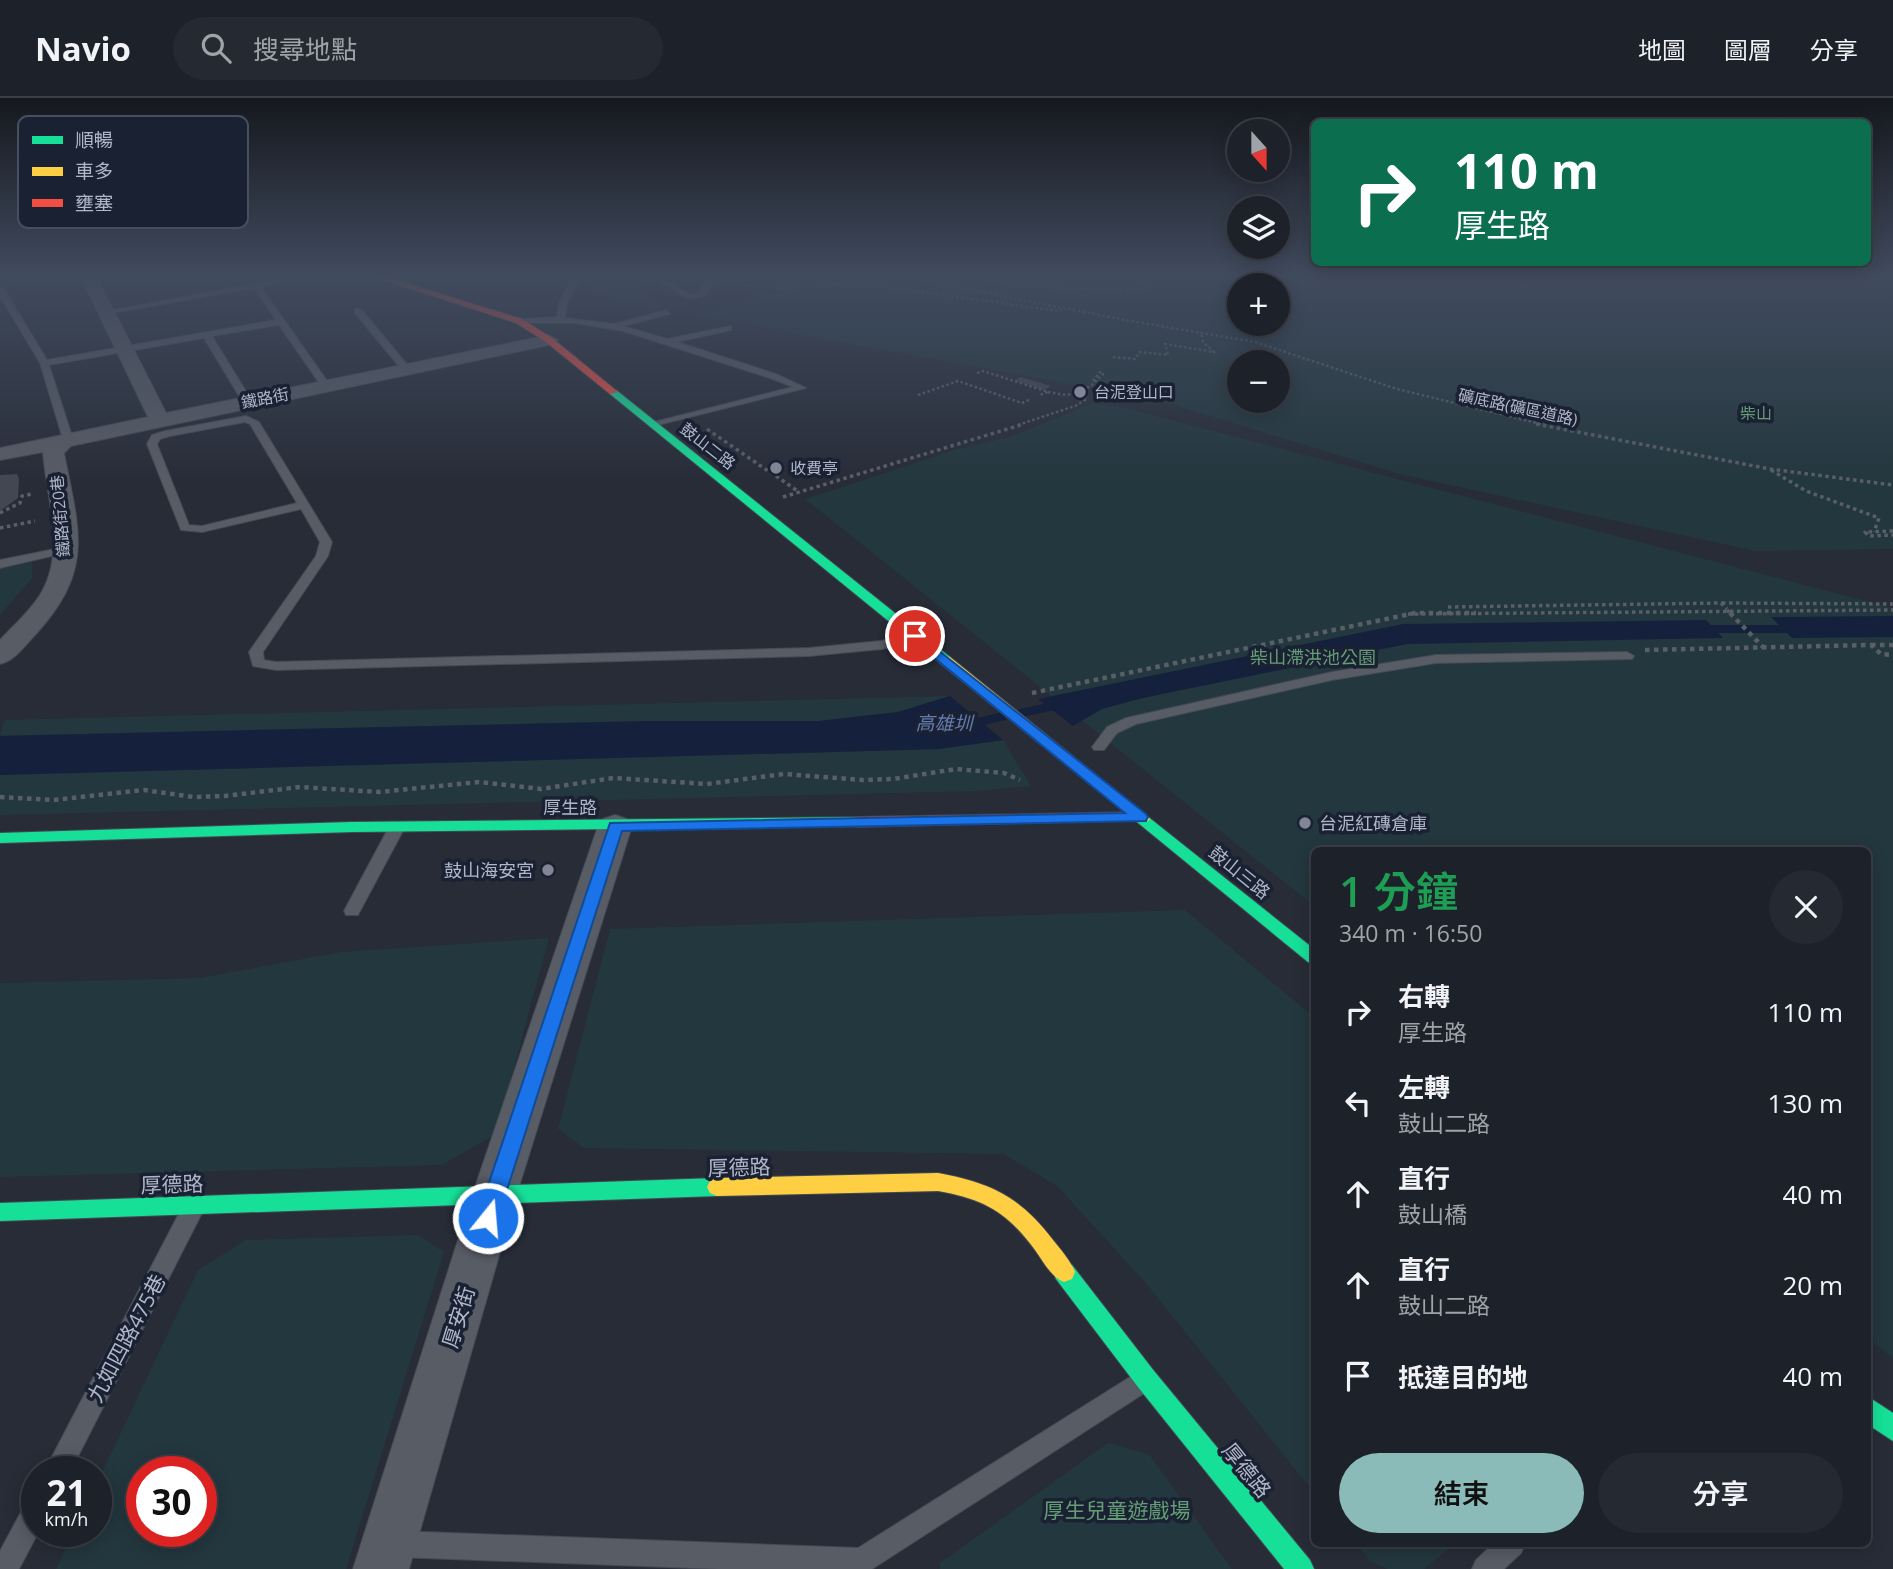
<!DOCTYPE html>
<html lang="zh-TW">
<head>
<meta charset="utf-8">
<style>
	:root { --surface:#1d2129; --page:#252931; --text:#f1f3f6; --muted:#a0a3a8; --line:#3b3e46; --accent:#8bbbb9 }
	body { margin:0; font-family:"Open Sans","Noto Sans TC",sans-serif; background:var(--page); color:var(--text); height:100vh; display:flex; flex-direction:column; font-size:26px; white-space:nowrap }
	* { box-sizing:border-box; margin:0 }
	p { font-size:23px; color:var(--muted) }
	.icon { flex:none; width:38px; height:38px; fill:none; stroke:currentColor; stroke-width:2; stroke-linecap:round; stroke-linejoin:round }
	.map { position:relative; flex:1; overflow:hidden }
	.sheet { position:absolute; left:1311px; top:749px; width:560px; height:700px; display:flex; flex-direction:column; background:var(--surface); border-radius:10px; box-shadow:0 4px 18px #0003,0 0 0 2px var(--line) }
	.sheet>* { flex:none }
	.hud { position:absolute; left:1311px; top:21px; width:560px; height:147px; border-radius:10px; box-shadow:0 4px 18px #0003,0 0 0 2px var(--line); background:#0b6e4f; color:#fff; overflow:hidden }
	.needle { width:46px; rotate:159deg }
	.controls { position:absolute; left:1227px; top:21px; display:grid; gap:14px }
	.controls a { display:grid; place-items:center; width:63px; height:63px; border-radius:50%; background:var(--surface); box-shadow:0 4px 18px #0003,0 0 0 2px var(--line); font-size:35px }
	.speed { position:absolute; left:21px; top:1358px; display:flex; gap:14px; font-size:35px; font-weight:700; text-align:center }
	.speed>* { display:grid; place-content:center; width:91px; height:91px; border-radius:50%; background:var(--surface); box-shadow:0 4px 18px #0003,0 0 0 2px var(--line); line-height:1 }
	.speed small { font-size:18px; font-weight:400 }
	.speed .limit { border:10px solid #d22; background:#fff; color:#111 }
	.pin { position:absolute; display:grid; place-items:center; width:60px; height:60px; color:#fff; margin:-30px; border:4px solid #fff; border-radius:50%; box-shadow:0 2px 7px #0007 }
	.me { position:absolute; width:77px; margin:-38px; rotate:17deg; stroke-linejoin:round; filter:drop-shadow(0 0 5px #0008) }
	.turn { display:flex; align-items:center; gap:24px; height:147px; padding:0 28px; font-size:32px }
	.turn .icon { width:91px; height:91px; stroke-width:2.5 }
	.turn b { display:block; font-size:49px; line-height:60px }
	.round { display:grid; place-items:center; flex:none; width:74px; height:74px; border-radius:37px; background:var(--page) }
	.overview { display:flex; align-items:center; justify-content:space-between; height:119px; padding:0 28px }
	h1 { font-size:42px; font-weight:600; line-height:52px; color:#1e9e55 }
	.button { display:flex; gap:14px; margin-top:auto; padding:14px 28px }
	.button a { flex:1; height:80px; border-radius:42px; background:var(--accent); color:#111; font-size:28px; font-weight:600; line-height:80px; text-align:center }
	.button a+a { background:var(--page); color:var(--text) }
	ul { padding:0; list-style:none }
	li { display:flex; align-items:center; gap:21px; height:91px; padding:0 28px }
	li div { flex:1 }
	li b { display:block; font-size:26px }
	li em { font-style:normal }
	header { display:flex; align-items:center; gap:42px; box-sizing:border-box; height:98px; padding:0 35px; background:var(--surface); border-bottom:2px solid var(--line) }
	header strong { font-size:33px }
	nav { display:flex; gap:38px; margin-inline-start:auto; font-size:24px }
	.search { width:490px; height:63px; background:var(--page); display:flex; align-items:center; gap:18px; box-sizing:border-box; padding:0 24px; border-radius:38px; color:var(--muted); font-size:26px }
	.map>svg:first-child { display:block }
</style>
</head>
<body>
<header>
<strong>Navio</strong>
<div class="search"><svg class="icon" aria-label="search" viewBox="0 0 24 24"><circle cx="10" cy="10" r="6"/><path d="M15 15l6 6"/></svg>搜尋地點</div>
<nav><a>地圖</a><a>圖層</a><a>分享</a></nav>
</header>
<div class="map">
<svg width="1893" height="1471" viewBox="0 0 1893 1471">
	<rect width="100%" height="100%" fill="#272c37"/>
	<path fill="#23373e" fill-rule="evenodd" d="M 598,179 L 623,179 L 664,211 C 636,217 606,194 581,185 L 581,181 Z
		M 825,179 L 1893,179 L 1893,451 L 1756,453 L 1403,377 L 1158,302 L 694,217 L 695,213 L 737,207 L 761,195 L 799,193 ZM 1278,187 L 1278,226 L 1239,226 L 1239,187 ZM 1278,264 L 1278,303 L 1239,303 L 1239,264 Z
		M 1093,305 L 1129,311 L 1893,510 L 1893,1260 L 1867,1240 L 1867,752 L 1314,752 L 1314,808 L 805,401 L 955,352 L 1013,338 Z
		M 32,464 L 32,480 L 0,517 L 0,471 Z
		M 950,598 L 898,614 L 819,623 L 646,623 L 0,638 L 4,622 Z
		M 1003,642 L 1031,688 L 977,693 L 0,717 L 0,677 L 939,651 Z
		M 1185,812 L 1314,919 L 1314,1395 L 1144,1183 L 1057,1088 L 1004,1056 L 584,1050 L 558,1031 L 610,831 Z
		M 549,840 L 496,1036 L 442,1067 L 0,1079 L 0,885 L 200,880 L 341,854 Z
		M 418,1137 L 444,1154 L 346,1471 L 56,1471 L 74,1433 L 96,1433 L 96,1387 L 198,1172 L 246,1142 ZM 142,1374 L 201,1374 L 201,1433 L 142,1433 Z
		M 1108,1345 L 1149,1356 L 1232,1471 L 940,1471 L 940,1465 Z
		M 1356,1446 L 1455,1446 L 1424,1471 L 1388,1471 L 1371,1464 Z"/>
	<path fill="#15203c" d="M 1893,518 L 1893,539 L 1792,540 L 1771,519 Z
		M 1706,522 L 1723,540 L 1407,546 L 1143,600 L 1102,611 L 1073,628 L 1038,601 L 1403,526 Z
		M 950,598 L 1003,642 L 939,651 L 0,677 L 0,638 L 646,623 L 819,623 L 898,614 Z"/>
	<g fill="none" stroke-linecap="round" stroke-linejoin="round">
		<path stroke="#15203c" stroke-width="8" d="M 1702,531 L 1793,531
			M 1021,615 L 1059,607
			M 970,626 L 1004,618"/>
	</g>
	<path fill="#424752" d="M 793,182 L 801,187 L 780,191 L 772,186 Z
		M 1021,279 L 1051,288 L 1044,292 L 1014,282 Z
		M 17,376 L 19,381 L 18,400 L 0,413 L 0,377 Z"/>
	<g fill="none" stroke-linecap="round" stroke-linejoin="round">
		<g stroke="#444954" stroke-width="2">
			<path id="lane" d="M 289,179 L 307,179 L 261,189 L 330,287 L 328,289 L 322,289 L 279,227 L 212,238 L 252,303 L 247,306 L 242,303 L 204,240 L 49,267 L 72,338 L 63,347 L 58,344 L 62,338 L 40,265 L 0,198 L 0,189 L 4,191 L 47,262 L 276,222 L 254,190 L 107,216 L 103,214 Z
				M 573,179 L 581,179 L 567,205 L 565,220 L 614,226 L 667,212 L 670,216 L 623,228 L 667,241 L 731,228 L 731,232 L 677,244 L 776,276 L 806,290 L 650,329 L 650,325 L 793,289 L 770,280 L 623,233 L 574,225 L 516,225 L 515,223 L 519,221 L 557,219 L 559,205 Z
				M 652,179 L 661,179 L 689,196 L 699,194 L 706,183 L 718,181 L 717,179 L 729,182 L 712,187 L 705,198 L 688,201 Z
				M 355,211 L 361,211 L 409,269 L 409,273 L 403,273 L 355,215 Z
				M 246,318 L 259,324 L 332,444 L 328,458 L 263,554 L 264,562 L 276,564 L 809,550 L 881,543 L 915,534 L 921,538 L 920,541 L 882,551 L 809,558 L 276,572 L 253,568 L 249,554 L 316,458 L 320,444 L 301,411 L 202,434 L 181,432 L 147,346 L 152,337 L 165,333 ZM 245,324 L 250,326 L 297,405 L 202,428 L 189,427 L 157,346 L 160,341 L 170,338 Z
				M 65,449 L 69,450 L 69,454 L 0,470 L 0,462 Z
				M 1627,554 L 1634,558 L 1632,561 L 1436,565 L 1332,582 L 1136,626 L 1117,635 L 1104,652 L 1094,652 L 1092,649 L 1107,629 L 1126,620 L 1332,574 L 1436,557 Z
				M 397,724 L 405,729 L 360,813 L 358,817 L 346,817 L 344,813 L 389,729 Z
				M 193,1102 L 201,1104 L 204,1111 L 70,1374 L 44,1374 L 185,1104 Z
				M 1138,1274 L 1146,1278 L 1150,1286 L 1146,1294 L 872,1471 L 720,1471 L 397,1459 L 388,1455 L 384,1446 L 388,1437 L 397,1433 L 858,1450 Z
				M 37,1397 L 37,1433 L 39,1433 L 19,1471 L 0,1471 L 0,1453 L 28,1401 Z
				M 1493,1446 L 1525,1446 L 1521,1455 L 1504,1471 L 1472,1471 L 1476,1462 Z"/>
		</g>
		<g stroke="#444954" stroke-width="2">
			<path id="street" d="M 81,179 L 97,179 L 166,315 L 549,237 L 558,242 L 549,247 L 71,348 L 64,355 C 79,433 95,471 36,536 C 25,547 15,563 0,566 L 0,542 C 14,527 29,514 40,497 C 67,453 46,400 43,354 L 0,362 L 0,350 L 148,319 Z
				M 615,717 L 627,721 L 632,728 L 517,1095 L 409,1471 L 353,1471 L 473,1095 L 598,728 L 603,721 Z"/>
		</g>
		<g stroke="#444954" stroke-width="2">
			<path id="fast" d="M 610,292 L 616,292 L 950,559 L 950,565 L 940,565 L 610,296 Z
				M 1142,716 L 1147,718 L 1314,851 L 1314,866 L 1308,864 L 1137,724 L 1134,721 Z
				M 856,719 L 862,720 L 864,724 L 862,728 L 352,734 L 0,745 L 0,735 L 352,724 Z
				M 717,1080 L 724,1083 L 727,1089 L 724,1095 L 717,1098 L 0,1123 L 0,1105 Z
				M 1064,1164 L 1072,1167 L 1154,1273 L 1310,1462 L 1314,1471 L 1284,1471 L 1138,1289 L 1056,1181 L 1053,1174 L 1056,1167 Z
				M 1867,1298 L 1893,1315 L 1893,1343 L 1867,1326 Z"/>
		</g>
		<g stroke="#444954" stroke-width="2">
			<path id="slow" d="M 945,558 L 950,559 L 1147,718 L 1150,721 L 1147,724 L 1137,724 L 940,565 L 938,562 Z
				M 938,1075 C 992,1085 1020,1099 1053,1142 C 1061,1152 1070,1162 1075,1174 L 1072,1181 L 1064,1184 C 1051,1179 1043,1163 1035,1152 C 1007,1114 984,1101 938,1093 L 717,1098 L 710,1095 L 707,1089 L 710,1083 L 717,1080 Z"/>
		</g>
		<g stroke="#444954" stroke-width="2">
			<path id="jam" d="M 374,179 L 386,179 L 522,221 L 552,240 L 618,294 L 610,296 L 546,244 L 516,225 Z
				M 1140,714 L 1148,719 L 1145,722 L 856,729 L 848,724 L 856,719 Z"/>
		</g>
		<path stroke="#595e67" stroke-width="2.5" stroke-dasharray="2.5 2.5" stroke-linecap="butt" d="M 906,179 L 1125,222 L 1255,244 L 1397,291 L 1545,327
			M 976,179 C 1016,189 1056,190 1096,191 C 1115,191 1133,195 1151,188 L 1128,179
			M 1744,179 L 1754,179
			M 738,186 L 788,192 L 817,186 L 862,186 L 1059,213 L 1062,211
			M 1113,259 L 1135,261 L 1139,254 L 1168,257 L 1165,246 L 1214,254 L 1203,244 L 1201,234
			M 977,275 L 983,273 L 1048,294 L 1040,297
			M 1093,283 L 1101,273
			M 1048,294 L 1066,297 L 1078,295
			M 918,297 L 958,283 L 1022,305 L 1031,301
			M 1018,327 L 1075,308 L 1087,301 L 1078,295 L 1092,287 L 1105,274"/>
		<path stroke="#595e67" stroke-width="3.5" stroke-dasharray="3.5 3.5" stroke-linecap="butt" d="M 1536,326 L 1770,371 L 1893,387
			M 707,331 L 771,375
			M 1771,372 L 1806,393 L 1879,420 L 1874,434
			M 776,378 L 799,394
			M 783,399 L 1024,326
			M 0,415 L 20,405 L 22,398 L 32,396
			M 0,430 L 35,423
			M 1893,433 L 1865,434 L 1869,438 L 1893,437
			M 1722,505 L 1893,506
			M 1448,509 L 1721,505 L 1727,511
			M 1408,516 L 1893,512"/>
		<path stroke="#595e67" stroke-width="4.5" stroke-dasharray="4.5 4.5" stroke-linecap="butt" d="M 1871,547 L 1893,547
			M 1645,552 L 1871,547 L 1881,556 L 1893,557
			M 1032,595 L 1415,515 L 1476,515
			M 0,699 L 54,702 L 144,692 L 194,699 L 225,698 L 300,689 L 379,694 L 479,684 L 541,691 L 613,680 L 707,686 L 784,676 L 863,682 L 893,681 L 956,671 L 1004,675 L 1020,682"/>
		<use href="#lane" fill="#585c65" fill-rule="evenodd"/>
		<use href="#street" fill="#585c65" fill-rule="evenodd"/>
		<use href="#fast" fill="#16e098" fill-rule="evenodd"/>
		<use href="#slow" fill="#ffcf43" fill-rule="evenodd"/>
		<use href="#jam" fill="#f24e42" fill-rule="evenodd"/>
		<path stroke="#595e67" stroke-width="3.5" stroke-dasharray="3.5 3.5" stroke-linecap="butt" d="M 1727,512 L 1731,516"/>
		<path stroke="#595e67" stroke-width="4.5" stroke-dasharray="4.5 4.5" stroke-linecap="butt" d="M 1730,515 L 1764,550"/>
	</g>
	<linearGradient id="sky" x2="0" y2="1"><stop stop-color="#15181e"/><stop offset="0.46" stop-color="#414b5e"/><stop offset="1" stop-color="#414b5e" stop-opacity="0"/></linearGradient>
	<rect width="1893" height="385" fill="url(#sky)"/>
	<path fill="#1a73e8" stroke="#114b97" stroke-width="2" d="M 915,534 L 1146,716 L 1148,719 L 1146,723 L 622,733 L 498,1120 L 495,1127 L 488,1130 L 480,1127 L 477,1120 L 610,725 L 1125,715 L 911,541 L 909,538 Z"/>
	<g fill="#808696" stroke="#1a2132" stroke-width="2.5">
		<circle cx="1080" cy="294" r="7"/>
		<circle cx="776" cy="370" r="7"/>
		<circle cx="1305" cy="725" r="7"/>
		<circle cx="548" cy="772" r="7"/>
	</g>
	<g text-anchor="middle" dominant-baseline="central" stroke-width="7" stroke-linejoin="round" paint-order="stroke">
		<g font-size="16" fill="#b0b7c9" stroke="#1a2132" text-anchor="start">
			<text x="1094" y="294">台泥登山口</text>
			<text x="790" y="370">收費亭</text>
		</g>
		<g font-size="16" fill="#b0b7c9" stroke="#1a2132">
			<text transform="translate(265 300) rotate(-11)">鐵路街</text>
			<text transform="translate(1518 309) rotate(12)">礦底路(礦區道路)</text>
			<text transform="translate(708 348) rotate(38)">鼓山二路</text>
			<text transform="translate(60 418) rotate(-95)">鐵路街20巷</text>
		</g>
		<g font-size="16" fill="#659d77" stroke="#1a2132">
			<text x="1756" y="315">柴山</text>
		</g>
		<g font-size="18" fill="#659d77" stroke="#1a2132">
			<text x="1313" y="559">柴山滯洪池公園</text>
		</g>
		<g font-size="18" fill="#b0b7c9" stroke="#1a2132">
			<text x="570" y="709">厚生路</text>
			<text transform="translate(1240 774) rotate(39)">鼓山三路</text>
		</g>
		<g font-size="18" fill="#b0b7c9" stroke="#1a2132" text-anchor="start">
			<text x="1319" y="725">台泥紅磚倉庫</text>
			<text x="534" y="772" text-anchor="end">鼓山海安宮</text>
		</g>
		<g font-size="19" font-style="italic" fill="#657cac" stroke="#1a2132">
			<text x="944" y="625">高雄圳</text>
		</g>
		<g font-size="21" fill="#b0b7c9" stroke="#1a2132">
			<text transform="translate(739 1069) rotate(-2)">厚德路</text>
			<text transform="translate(172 1086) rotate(-2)">厚德路</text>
			<text transform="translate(458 1219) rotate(-73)">厚安街</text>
			<text transform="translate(126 1240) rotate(-62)">九如四路475巷</text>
			<text transform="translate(1247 1372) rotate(51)">厚德路</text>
		</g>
		<g font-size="21" fill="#659d77" stroke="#1a2132">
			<text x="1117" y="1412">厚生兒童遊戲場</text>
		</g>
	</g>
	<rect x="18" y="18" width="230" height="112" rx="10" fill="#1a2132" stroke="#474e5f" stroke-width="2"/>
	<rect x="32" y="38" width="31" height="8" fill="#16e098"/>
	<rect x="32" y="69" width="31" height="9" fill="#ffcf43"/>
	<rect x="32" y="101" width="31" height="8" fill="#f24e42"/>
	<g font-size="19" fill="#b0b7c9">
		<text x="75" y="49">順暢</text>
		<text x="75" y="80">車多</text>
		<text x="75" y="112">壅塞</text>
	</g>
</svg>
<div class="controls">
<a><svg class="needle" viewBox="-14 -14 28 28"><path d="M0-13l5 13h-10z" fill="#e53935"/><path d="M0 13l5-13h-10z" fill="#a0a3a8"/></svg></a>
<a><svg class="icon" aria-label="layers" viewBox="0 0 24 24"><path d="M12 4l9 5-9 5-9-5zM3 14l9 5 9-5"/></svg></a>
<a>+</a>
<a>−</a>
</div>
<div class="speed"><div>21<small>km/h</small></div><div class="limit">30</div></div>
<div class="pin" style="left:915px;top:538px;background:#d93025"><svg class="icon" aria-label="arrive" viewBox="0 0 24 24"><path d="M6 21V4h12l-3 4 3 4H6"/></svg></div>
<svg class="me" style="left:488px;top:1120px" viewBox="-20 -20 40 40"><circle r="17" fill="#1a73e8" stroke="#fff" stroke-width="3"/><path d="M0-11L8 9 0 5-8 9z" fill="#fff"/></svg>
<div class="hud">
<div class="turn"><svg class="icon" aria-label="right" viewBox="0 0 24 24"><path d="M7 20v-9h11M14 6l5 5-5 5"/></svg><div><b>110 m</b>厚生路</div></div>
</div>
<section class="sheet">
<div class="overview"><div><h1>1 分鐘</h1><p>340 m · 16:50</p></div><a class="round"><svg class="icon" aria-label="close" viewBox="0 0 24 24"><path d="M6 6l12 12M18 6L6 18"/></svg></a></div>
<ul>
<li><svg class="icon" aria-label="right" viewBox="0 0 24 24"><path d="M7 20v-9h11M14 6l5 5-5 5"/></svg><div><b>右轉</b><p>厚生路</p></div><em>110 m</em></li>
<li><svg class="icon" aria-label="left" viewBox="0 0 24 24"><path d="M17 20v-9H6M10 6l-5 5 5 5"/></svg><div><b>左轉</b><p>鼓山二路</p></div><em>130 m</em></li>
<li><svg class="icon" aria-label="ahead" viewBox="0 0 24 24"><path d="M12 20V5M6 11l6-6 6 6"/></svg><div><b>直行</b><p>鼓山橋</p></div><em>40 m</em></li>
<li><svg class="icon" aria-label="ahead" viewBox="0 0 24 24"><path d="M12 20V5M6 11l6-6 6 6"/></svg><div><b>直行</b><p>鼓山二路</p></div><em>20 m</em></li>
<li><svg class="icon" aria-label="arrive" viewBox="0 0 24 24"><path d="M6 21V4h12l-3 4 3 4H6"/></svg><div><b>抵達目的地</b></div><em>40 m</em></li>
</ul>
<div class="button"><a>結束</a><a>分享</a></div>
</section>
</div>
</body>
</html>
